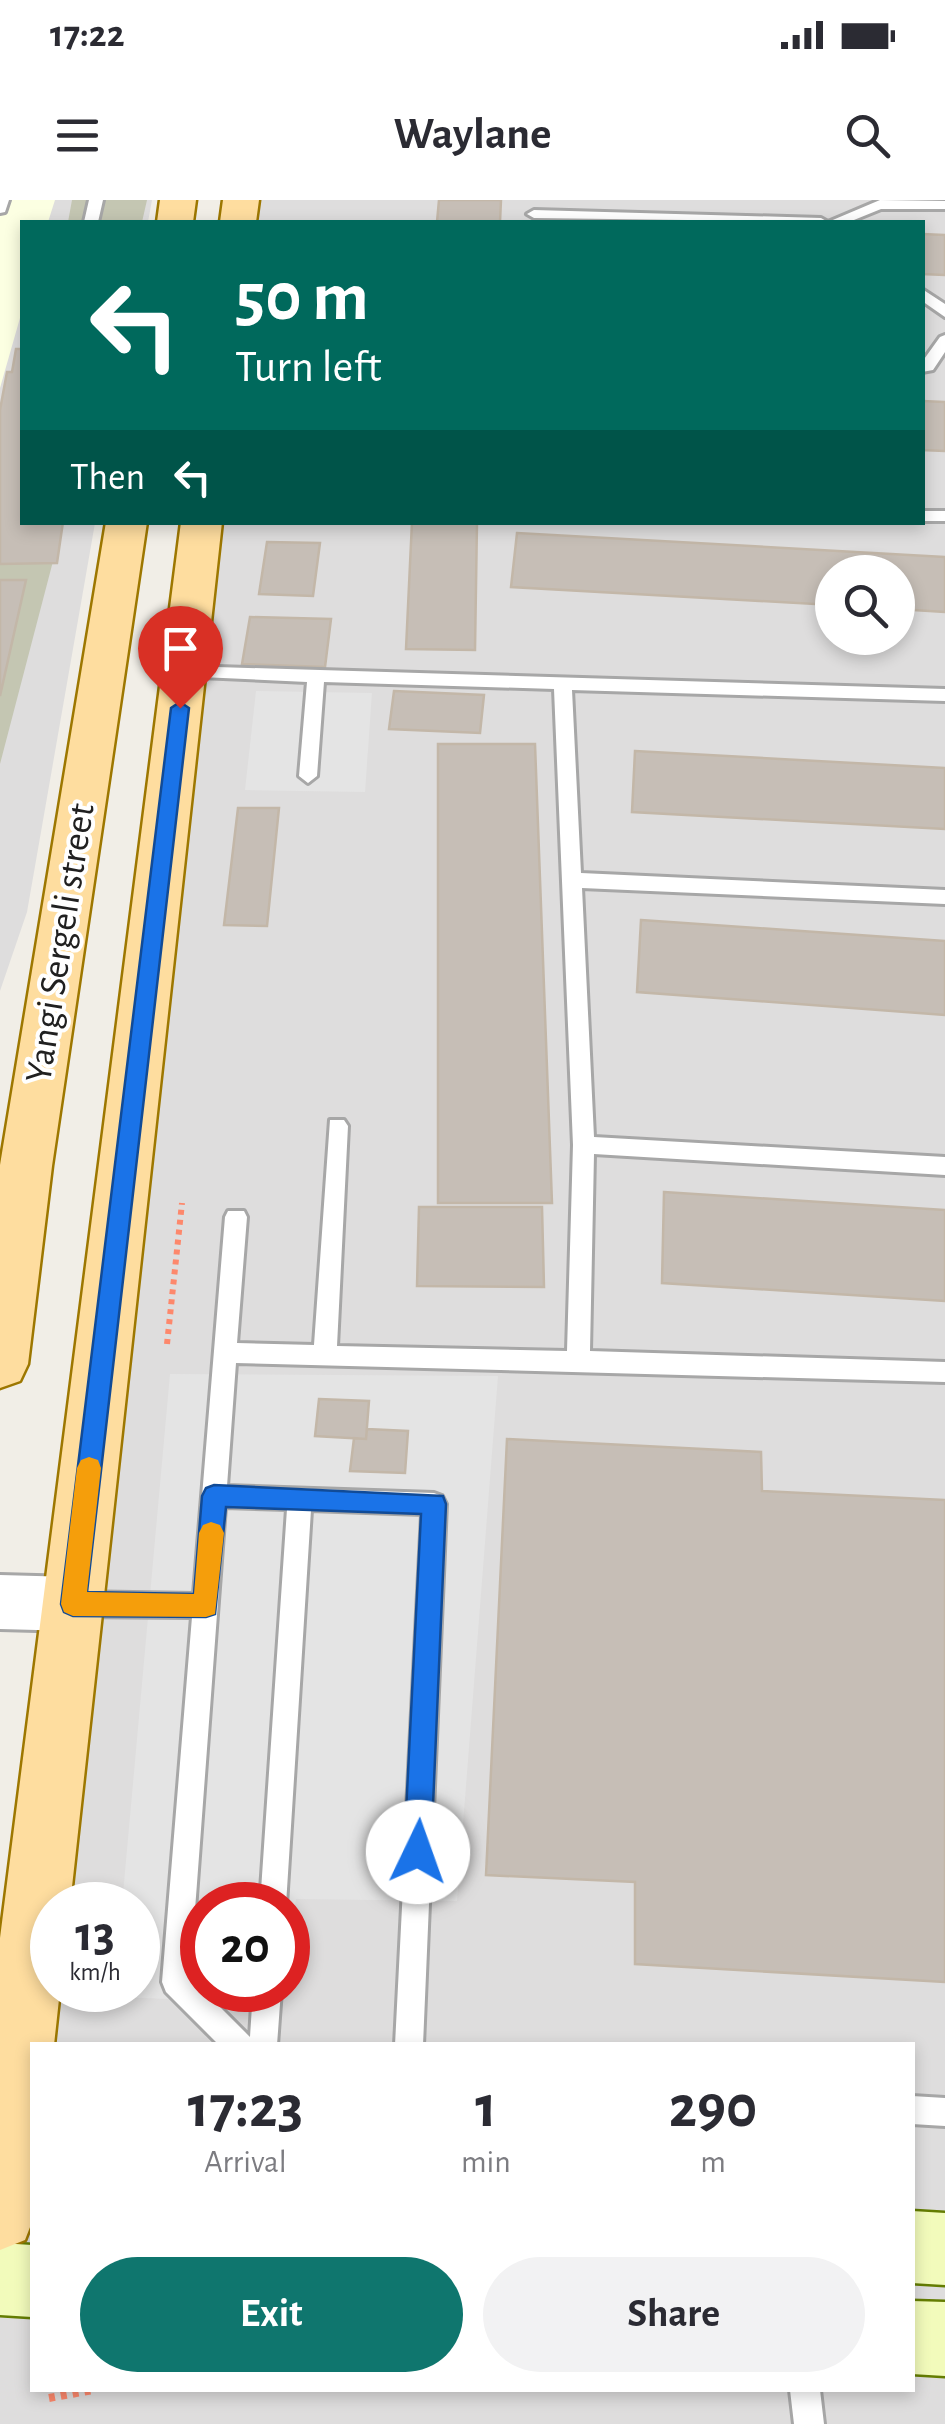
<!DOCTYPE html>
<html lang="en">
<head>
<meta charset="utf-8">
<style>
	:root { --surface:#fff; --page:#f2f2f3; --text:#2b2b33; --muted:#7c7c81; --accent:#0f766e }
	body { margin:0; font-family:"Alegreya Sans",sans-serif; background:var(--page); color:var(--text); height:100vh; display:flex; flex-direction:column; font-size:38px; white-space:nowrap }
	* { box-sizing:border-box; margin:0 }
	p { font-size:32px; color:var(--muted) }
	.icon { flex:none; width:55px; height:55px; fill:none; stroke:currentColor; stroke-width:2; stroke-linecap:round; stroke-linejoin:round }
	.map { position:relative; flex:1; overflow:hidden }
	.side { position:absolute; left:30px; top:1842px; width:885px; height:350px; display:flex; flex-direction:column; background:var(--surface); border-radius:0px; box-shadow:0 5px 15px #0003 }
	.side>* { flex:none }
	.hud { position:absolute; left:20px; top:20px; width:905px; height:305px; border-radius:0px; box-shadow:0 5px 15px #0003; background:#00695c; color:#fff; overflow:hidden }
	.buttons { position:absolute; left:815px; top:355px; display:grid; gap:20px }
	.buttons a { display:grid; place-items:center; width:100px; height:100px; border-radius:50%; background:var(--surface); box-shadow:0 5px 15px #0003; font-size:50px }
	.speed { position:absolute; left:30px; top:1682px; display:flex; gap:20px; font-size:50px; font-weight:700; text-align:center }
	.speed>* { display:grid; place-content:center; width:130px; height:130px; border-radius:50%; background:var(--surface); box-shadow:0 5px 15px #0003; line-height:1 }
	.speed small { font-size:25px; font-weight:400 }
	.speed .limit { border:15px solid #d22; background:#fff; color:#111 }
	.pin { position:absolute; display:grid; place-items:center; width:85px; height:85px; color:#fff; margin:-102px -42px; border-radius:50% 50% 50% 0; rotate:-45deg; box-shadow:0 0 10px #0007 }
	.pin .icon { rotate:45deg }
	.me { position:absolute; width:110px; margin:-55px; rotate:3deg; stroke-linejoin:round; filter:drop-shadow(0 0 8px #0008) }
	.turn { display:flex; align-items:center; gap:35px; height:210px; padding:0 50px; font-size:45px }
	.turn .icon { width:130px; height:130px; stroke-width:2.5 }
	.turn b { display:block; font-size:70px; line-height:85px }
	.then { display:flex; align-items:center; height:95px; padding:0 50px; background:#0003; gap:20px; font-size:38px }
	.eta { display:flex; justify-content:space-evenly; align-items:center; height:170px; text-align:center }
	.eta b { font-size:60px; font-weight:700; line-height:70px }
	.action { display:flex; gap:20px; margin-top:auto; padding:20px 50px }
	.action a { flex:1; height:115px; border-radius:60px; background:var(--accent); color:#fff; font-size:40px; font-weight:700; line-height:115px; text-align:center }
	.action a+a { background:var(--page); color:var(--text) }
	.status { display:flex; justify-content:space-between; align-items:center; height:70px; padding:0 50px; background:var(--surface); direction:ltr }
	.status svg { height:28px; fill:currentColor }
	header { display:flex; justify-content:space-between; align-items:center; height:130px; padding:0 50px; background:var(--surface); font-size:45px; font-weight:700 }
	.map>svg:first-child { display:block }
</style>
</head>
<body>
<div class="status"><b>17:22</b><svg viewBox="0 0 49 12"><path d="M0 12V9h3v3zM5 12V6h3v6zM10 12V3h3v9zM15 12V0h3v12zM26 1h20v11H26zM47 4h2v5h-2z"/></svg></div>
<header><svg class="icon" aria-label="menu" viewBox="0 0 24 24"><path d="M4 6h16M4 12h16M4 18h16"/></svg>Waylane<svg class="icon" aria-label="search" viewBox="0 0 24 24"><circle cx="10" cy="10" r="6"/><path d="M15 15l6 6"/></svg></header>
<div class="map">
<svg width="945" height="2224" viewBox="0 0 945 2224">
	<rect width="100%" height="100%" fill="#f1eee7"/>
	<path fill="#dedddd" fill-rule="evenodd" d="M 0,0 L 152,0 L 148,22 L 22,22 L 22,322 L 95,323 L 27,712 L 0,791 Z
		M 241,0 L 945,0 L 945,2224 L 0,2224 L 0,2015 L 202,323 L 922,322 L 922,22 L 238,22 ZM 832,372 L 898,372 L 898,438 L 832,438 ZM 52,1705 L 138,1705 L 138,1790 L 52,1790 ZM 202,1705 L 288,1705 L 288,1790 L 202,1790 ZM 32,1845 L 912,1845 L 912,2190 L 32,2190 Z"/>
	<path fill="#fcffe2" d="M 0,0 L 55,0 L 48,22 L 22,22 L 22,111 L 0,188 Z"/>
	<path fill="#c4c6b2" d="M 72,0 L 147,0 L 142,22 L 68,22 Z
		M 22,241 L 22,322 L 63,323 L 0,564 L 0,257 L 19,257 Z"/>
	<path fill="#e4e4e4" d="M 256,491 L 372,493 L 365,592 L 245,590 Z
		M 170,1174 L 498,1176 L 457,1701 L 296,1699 L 288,1756 L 288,1705 L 202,1705 L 202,1790 L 283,1790 L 281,1803 L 114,1797 L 114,1790 L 138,1790 L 138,1705 L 122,1705 Z"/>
	<path fill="#c6beb6" stroke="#c3b7a8" stroke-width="2.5" d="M 439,0 L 501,0 L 500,22 L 437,22 Z
		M 922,34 L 945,35 L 945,75 L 922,74 Z
		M 16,149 L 22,149 L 22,322 L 63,322 L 57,363 L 0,364 L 0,210 L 7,172 L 12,172 Z
		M 922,201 L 945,202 L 945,251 L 922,250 Z
		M 412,322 L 477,322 L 475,450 L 406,449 Z
		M 517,333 L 945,357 L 945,412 L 898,409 L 898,372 L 832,372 L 832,405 L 511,387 Z
		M 267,342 L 320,343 L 313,396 L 259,394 Z
		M 0,380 L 26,380 L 0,496 Z
		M 250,417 L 331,419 L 325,467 L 242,464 Z
		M 394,491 L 484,495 L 480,533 L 389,529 Z
		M 438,544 L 535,544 L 552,1003 L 438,1003 Z
		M 635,551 L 945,568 L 945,629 L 632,612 Z
		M 238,608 L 279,608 L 267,726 L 224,725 Z
		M 641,720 L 945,741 L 945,815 L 637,792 Z
		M 664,992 L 945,1010 L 945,1101 L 662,1083 Z
		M 419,1007 L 542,1007 L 544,1087 L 417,1086 Z
		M 319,1199 L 369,1201 L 366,1239 L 315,1236 Z
		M 367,1229 L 408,1231 L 405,1273 L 350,1271 L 354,1238 L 366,1239 Z
		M 507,1239 L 761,1252 L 762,1291 L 945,1300 L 945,1782 L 635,1764 L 635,1682 L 486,1675 Z"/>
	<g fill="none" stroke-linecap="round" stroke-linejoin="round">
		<g stroke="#a7a7a7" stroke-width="6">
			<path id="service" d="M 0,0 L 9,0 L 5,12 L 0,13 Z
				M 89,0 L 103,0 L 98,22 L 84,22 Z
				M 880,0 L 945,1 L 945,9 L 881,9 L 849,22 L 534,18 L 527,14 L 534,10 L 821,18 L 828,22 Z
				M 922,89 L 945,104 L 945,117 L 922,101 Z
				M 945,135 L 945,152 L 933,170 L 922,172 L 922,162 L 940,137 Z
				M 922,311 L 945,311 L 945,321 L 922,321 Z
				M 185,466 L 945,489 L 945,501 L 572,490 L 581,673 L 945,690 L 945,704 L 582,688 L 594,937 L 945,957 L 945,975 L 594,954 L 590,1151 L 945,1162 L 945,1182 L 236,1163 L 227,1286 L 434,1293 L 442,1296 L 446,1304 L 423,1845 L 395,1845 L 422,1314 L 311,1310 L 286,1705 L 260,1705 L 287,1309 L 225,1307 L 190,1777 L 250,1837 L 253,1790 L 281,1790 L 277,1845 L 219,1845 L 166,1792 L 162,1782 L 192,1417 L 73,1416 L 64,1412 L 61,1404 L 64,1396 L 73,1392 L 194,1394 L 225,1017 L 228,1011 L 244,1011 L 247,1017 L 237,1143 L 314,1145 L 330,920 L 344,920 L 348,926 L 337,1146 L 567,1151 L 573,945 L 554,489 L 324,482 L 317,576 L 308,583 L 299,576 L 307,482 L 179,476 L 176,472 Z
				M 912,1896 L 945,1898 L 945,1926 L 912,1924 Z
				M 790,2190 L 820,2190 L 824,2224 L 794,2224 Z"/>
		</g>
		<g stroke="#a7a7a7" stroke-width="6">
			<path id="tertiary" d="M 0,1375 L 73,1377 L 93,1385 L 102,1404 L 93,1423 L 73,1431 L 0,1429 Z"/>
		</g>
		<g stroke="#647d02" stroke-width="5">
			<path id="secondary" d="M 912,2011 L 945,2013 L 945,2085 L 912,2083 Z
				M 0,2043 L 32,2045 L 32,2117 L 0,2115 Z
				M 912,2101 L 945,2102 L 945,2176 L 912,2174 Z"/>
		</g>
		<g stroke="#9d7700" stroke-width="5">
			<path id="primary" d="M 160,0 L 196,0 L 193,22 L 157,22 Z
				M 223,0 L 259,0 L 256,22 L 220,22 Z
				M 106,322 L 147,322 L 52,966 L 28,1164 L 20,1181 L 0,1188 L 0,965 Z
				M 181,322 L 222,322 L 70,1705 L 52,1705 L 52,1790 L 60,1790 L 54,1845 L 32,1845 L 32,2022 L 25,2040 L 0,2050 L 0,1738 Z"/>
		</g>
		<path stroke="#fd886c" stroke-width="6" stroke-dasharray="5 5" stroke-linecap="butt" d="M 167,1144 L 182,1003"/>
		<path stroke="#fd886c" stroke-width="8" stroke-dasharray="6 6" stroke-linecap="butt" d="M 49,2198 L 93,2190"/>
		<use href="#service" fill="#fff" fill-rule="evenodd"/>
		<use href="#tertiary" fill="#fff" fill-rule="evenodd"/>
		<use href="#secondary" fill="#f2fbbb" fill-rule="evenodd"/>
		<use href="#primary" fill="#fedd9f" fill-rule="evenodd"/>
	</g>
	<path fill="#1a73e8" stroke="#114b97" stroke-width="2.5" d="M 180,502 L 189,508 L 87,1392 L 194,1394 L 202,1296 L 206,1288 L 214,1285 L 443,1296 L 446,1304 L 431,1652 L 427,1661 L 418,1665 L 408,1661 L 404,1652 L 421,1314 L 226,1307 L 215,1414 L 206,1417 L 73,1416 L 64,1412 L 61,1404 L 171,508 Z"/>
	<path fill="#f59e0b" d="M 89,1257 L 98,1260 L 101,1268 L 87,1392 L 194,1394 L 199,1333 L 203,1325 L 211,1322 L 220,1325 L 224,1333 L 215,1414 L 206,1417 L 73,1416 L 64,1412 L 61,1404 L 77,1268 L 81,1260 Z"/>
	<g text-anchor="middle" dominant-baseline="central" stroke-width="8" stroke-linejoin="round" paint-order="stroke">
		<g font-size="38" fill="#202020" stroke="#fff">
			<text transform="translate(61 743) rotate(-81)">Yangi Sergeli street</text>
		</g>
	</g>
</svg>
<div class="buttons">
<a><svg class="icon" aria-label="search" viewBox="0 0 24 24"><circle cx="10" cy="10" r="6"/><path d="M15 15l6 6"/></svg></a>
</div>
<div class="speed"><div>13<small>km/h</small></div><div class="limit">20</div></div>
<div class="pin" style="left:180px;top:508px;background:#d93025"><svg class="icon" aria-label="arrive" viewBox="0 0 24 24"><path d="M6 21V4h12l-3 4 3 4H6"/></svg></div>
<svg class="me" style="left:418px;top:1652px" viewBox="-20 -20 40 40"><circle r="19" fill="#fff"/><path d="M0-13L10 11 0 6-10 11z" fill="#1a73e8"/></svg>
<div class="hud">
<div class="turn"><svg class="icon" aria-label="left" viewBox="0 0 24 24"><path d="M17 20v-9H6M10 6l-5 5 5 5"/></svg><div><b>50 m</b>Turn left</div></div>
<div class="then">Then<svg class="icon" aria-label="left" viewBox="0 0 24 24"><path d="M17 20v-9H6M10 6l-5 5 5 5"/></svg></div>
</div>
<section class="side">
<div class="eta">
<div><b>17:23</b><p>Arrival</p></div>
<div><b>1</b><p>min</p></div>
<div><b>290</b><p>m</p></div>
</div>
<div class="action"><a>Exit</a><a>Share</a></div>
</section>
</div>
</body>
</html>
